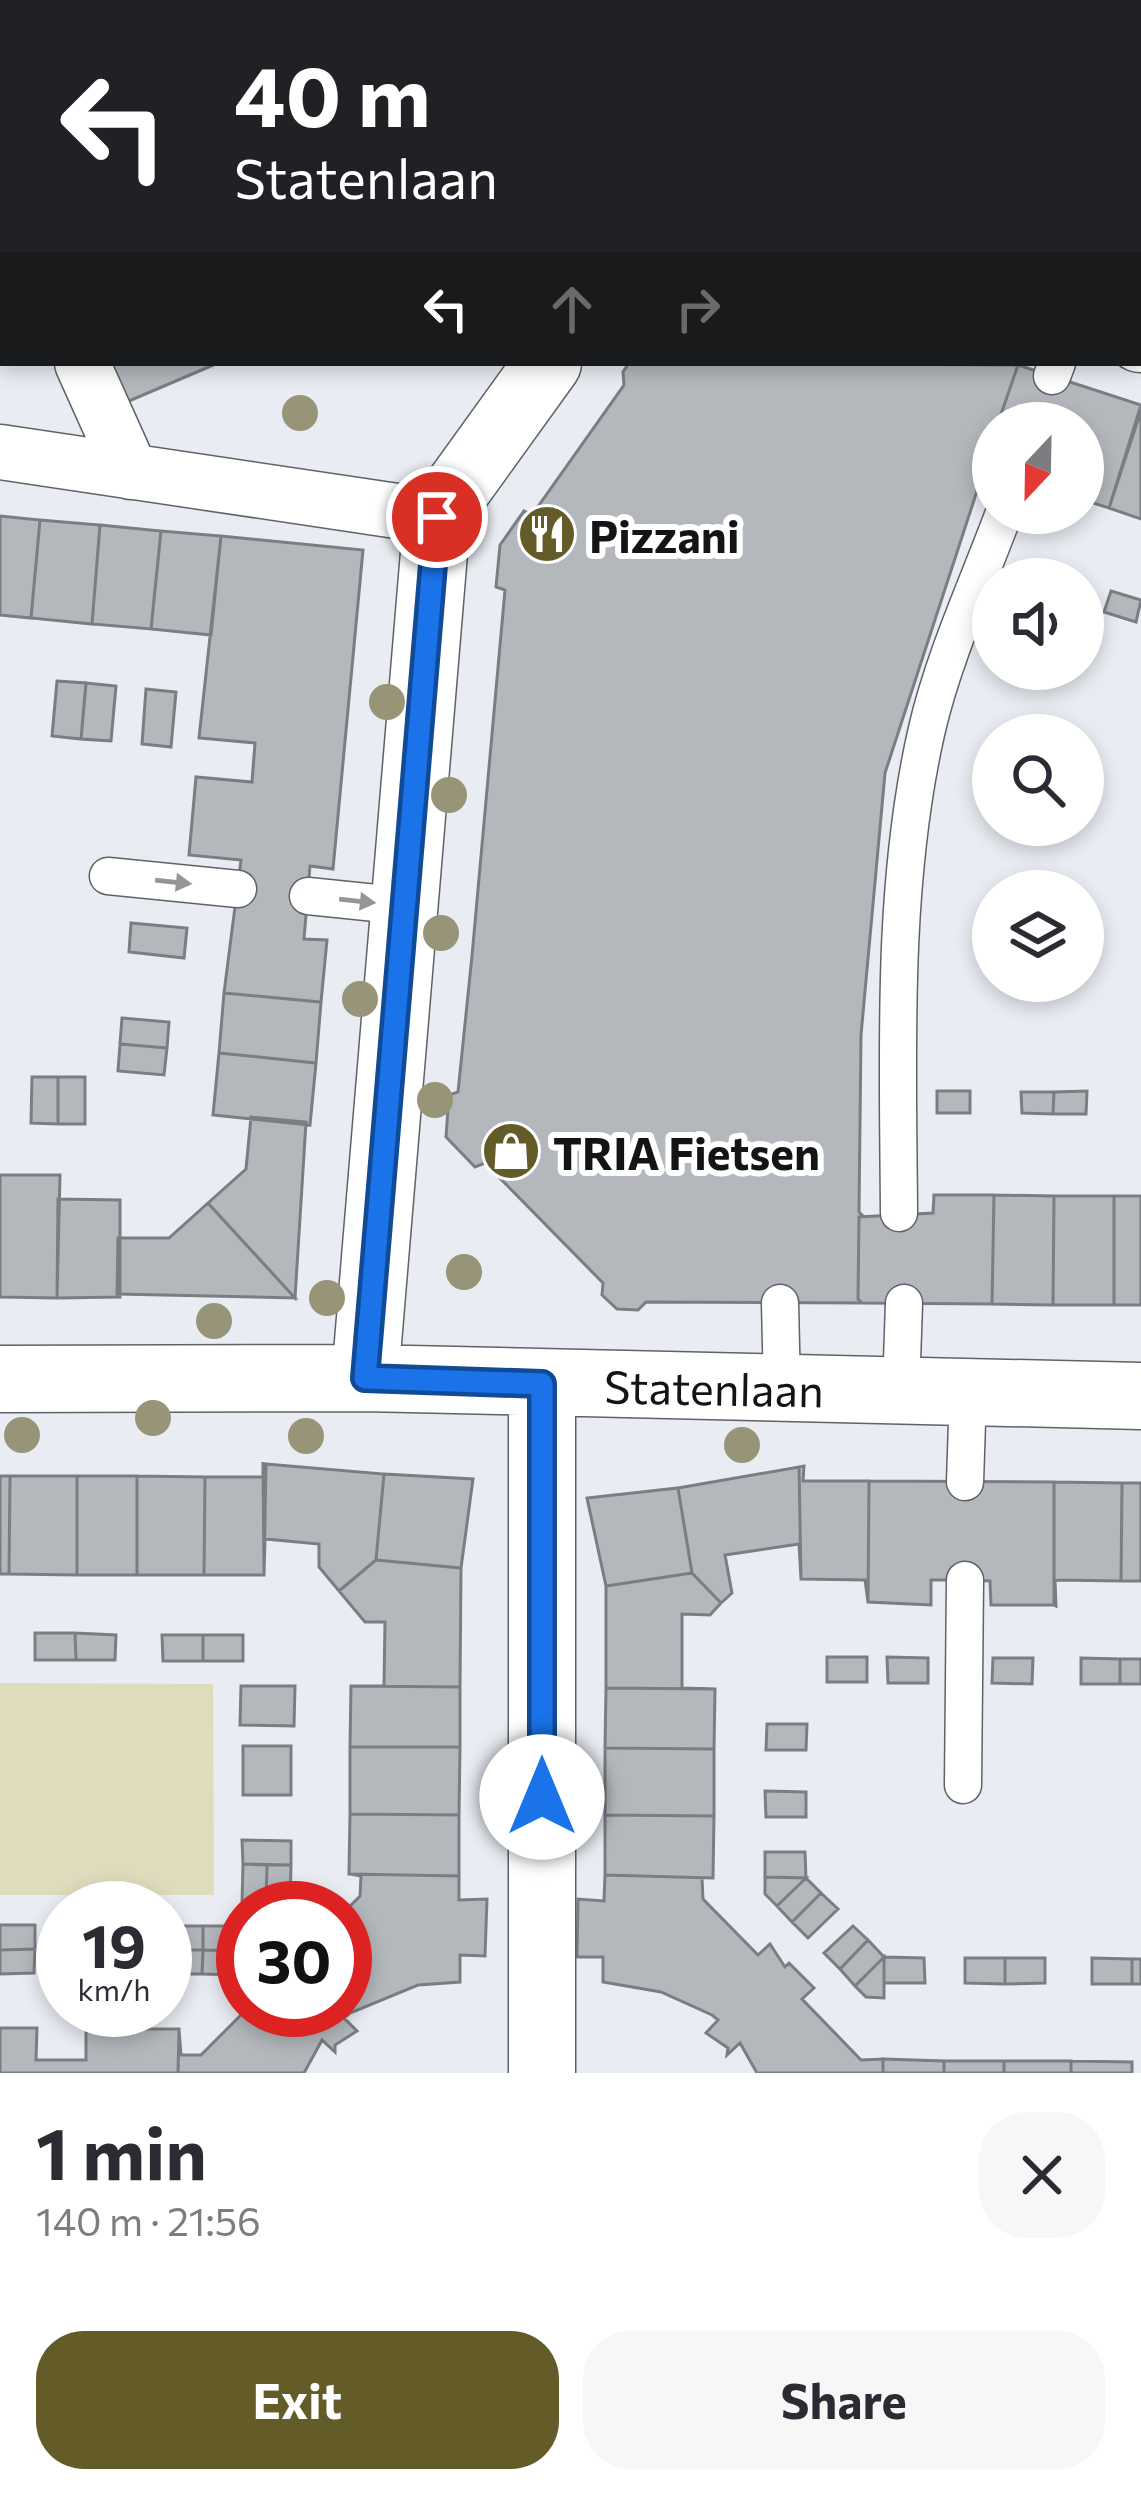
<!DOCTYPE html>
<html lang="en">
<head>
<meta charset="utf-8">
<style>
	:root { --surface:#fff; --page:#f7f7f7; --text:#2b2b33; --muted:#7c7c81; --accent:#635c28 }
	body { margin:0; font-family:Commissioner,sans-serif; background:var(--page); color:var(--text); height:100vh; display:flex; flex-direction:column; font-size:45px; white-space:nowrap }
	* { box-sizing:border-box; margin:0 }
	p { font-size:39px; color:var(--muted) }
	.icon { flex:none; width:66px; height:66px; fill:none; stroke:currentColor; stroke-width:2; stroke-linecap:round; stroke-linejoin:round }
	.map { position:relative; height:2073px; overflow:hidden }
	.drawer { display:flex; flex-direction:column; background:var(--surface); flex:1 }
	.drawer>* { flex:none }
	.top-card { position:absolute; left:0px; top:0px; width:1143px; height:366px; box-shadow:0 6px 18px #0003; background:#202124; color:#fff; overflow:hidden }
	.needle { width:78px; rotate:202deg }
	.fabs { position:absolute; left:972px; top:402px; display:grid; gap:24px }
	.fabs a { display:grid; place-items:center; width:132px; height:132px; border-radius:50%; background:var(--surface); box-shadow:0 6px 18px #0003; font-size:60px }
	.speed { position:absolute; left:36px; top:1881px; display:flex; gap:24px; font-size:60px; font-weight:700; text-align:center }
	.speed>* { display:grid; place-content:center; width:156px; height:156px; border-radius:50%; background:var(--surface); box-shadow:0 6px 18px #0003; line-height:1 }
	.speed small { font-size:30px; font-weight:400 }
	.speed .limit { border:18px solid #d22; background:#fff; color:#111 }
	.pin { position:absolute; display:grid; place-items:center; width:102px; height:102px; color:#fff; margin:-51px; border:6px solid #fff; border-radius:50%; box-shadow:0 3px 12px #0007 }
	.me { position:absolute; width:132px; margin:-66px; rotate:0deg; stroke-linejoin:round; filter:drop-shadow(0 0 9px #0008) }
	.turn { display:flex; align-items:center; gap:42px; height:252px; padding:0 36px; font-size:54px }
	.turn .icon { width:156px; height:156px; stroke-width:2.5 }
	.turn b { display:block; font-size:84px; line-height:102px }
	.lanes { display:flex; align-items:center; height:114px; padding:0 36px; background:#0003; justify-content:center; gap:60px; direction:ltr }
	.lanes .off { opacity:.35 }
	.round { display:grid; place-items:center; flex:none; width:126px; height:126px; border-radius:48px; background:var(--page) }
	.summary { display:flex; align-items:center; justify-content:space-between; height:204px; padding:0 36px }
	h1 { font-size:72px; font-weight:700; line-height:90px }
	.action { display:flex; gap:24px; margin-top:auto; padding:24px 36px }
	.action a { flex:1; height:138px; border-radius:48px; background:var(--accent); color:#fff; font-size:48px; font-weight:700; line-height:138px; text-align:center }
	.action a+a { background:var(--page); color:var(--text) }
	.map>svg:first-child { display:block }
</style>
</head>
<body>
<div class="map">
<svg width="1141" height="2073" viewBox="0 0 1141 2073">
	<rect width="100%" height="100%" fill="#e9edf3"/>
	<path fill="#dfdbbd" d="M 0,1683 L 213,1684 L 214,1895 L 0,1895 Z"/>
	<path fill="#99adc9" d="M 0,0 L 287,0 L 286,3 L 3,3 L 0,161 Z"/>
	<path fill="#b4b8bd" stroke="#7a7e83" stroke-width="3" d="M 588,0 L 859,0 L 858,3 Z
		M 104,363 L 218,363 L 122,404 Z
		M 629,363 L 1018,365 L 998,423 L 993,423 L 991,448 L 885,773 L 861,1035 L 859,1212 L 863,1216 L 859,1217 L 858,1299 L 862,1303 L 646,1302 L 638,1310 L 617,1309 L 602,1295 L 603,1283 L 485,1163 L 475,1167 L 446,1137 L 449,1095 L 458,1092 L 472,956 L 505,590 L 496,587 L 500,545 L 524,511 L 532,515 L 624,385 L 623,372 Z
		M 1018,365 L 1141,405 L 1109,508 L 1083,500 L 1083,423 L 998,423 Z
		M 1141,411 L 1141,519 L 1109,508 Z
		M 0,516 L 40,520 L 31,618 L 0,615 Z
		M 40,520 L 100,525 L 92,624 L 31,618 Z
		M 100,525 L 161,531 L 151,629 L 92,624 Z
		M 161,531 L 221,536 L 211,635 L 151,629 Z
		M 221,536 L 363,550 L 333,869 L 310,866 L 304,939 L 327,940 L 321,1002 L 224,993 L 241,860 L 189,855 L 196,777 L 252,782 L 255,743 L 199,738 Z
		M 1027,563 L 1059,574 L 1057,579 L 1022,579 Z
		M 1111,591 L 1141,600 L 1136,622 L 1104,612 Z
		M 57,681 L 86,683 L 81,739 L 52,736 Z
		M 86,683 L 116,686 L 111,741 L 81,739 Z
		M 146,689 L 176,692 L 171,747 L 142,744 Z
		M 131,923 L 187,928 L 184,958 L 129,952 Z
		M 224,993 L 321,1002 L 316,1063 L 219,1053 Z
		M 122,1018 L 169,1022 L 167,1048 L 120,1044 Z
		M 120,1044 L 167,1048 L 164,1075 L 118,1071 Z
		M 219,1053 L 316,1063 L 310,1125 L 213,1115 Z
		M 32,1077 L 58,1077 L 58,1124 L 31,1123 Z
		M 58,1077 L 85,1077 L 85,1124 L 58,1124 Z
		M 937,1091 L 970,1091 L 970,1113 L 937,1113 Z
		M 1087,1091 L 1086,1114 L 1053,1114 L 1054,1092 Z
		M 1021,1092 L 1054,1092 L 1053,1114 L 1022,1113 Z
		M 251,1117 L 306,1122 L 295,1298 L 208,1203 L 246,1169 Z
		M 0,1175 L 60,1175 L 57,1298 L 0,1297 Z
		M 934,1195 L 994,1195 L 992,1304 L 862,1303 L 858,1299 L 859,1217 L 933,1213 Z
		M 994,1195 L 1054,1196 L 1053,1305 L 992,1304 Z
		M 1054,1196 L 1114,1196 L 1114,1305 L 1053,1305 Z
		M 1114,1196 L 1141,1196 L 1141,1305 L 1114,1305 Z
		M 58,1199 L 120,1200 L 120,1297 L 57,1298 Z
		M 208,1203 L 295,1298 L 117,1294 L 118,1238 L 169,1238 Z
		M 263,1462 L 264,1575 L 204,1575 L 205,1477 L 263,1477 Z
		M 266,1464 L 384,1474 L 376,1560 L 339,1591 L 319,1567 L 319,1544 L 265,1539 L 264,1575 Z
		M 804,1466 L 803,1481 L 869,1481 L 868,1602 L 865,1580 L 801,1579 L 799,1467 Z
		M 799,1467 L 801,1579 L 799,1544 L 725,1555 L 732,1593 L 721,1603 L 692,1573 L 678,1488 Z
		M 384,1474 L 473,1479 L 461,1568 L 376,1560 Z
		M 0,1476 L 10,1476 L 9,1574 L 0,1574 Z
		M 10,1476 L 77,1476 L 77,1575 L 9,1574 Z
		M 77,1476 L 137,1476 L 137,1575 L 77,1575 Z
		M 137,1476 L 205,1477 L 204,1575 L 137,1575 Z
		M 869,1481 L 1054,1482 L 1054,1605 L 991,1605 L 990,1581 L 965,1580 L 931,1580 L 931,1605 L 868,1602 Z
		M 1054,1482 L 1122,1483 L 1121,1581 L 1055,1580 L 1056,1606 L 1054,1605 Z
		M 1122,1483 L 1141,1483 L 1141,1581 L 1121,1581 Z
		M 678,1488 L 692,1573 L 606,1586 L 587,1498 Z
		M 376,1560 L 461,1568 L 460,1687 L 351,1686 L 384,1686 L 385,1622 L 365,1622 L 339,1591 Z
		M 692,1573 L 721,1603 L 710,1615 L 682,1614 L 682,1688 L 715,1689 L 606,1688 L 606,1586 Z
		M 35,1633 L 75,1633 L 76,1660 L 35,1660 Z
		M 75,1633 L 116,1635 L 115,1660 L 76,1660 Z
		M 162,1635 L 203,1635 L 203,1661 L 163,1661 Z
		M 203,1635 L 243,1635 L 243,1661 L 203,1661 Z
		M 827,1657 L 867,1657 L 867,1682 L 827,1682 Z
		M 887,1657 L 928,1658 L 928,1683 L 888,1683 Z
		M 993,1658 L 1033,1658 L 1032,1684 L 992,1683 Z
		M 1081,1658 L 1120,1659 L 1120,1684 L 1081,1684 Z
		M 1120,1659 L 1141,1659 L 1141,1684 L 1120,1684 Z
		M 241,1686 L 295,1686 L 294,1726 L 240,1725 Z
		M 351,1686 L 460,1687 L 460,1747 L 350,1747 Z
		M 606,1688 L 715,1689 L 714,1749 L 605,1748 Z
		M 767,1724 L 807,1724 L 806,1750 L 766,1750 Z
		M 243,1746 L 291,1746 L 291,1795 L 243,1795 Z
		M 350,1747 L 460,1747 L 459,1815 L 350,1814 Z
		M 605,1748 L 714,1749 L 714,1816 L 605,1815 Z
		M 765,1791 L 806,1792 L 806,1817 L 766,1817 Z
		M 350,1814 L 459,1815 L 459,1876 L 349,1874 Z
		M 605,1815 L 714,1816 L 713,1878 L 605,1875 Z
		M 242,1840 L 291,1841 L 291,1865 L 243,1864 Z
		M 765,1852 L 805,1852 L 806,1878 L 765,1877 Z
		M 243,1864 L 267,1865 L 266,1904 L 242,1903 Z
		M 267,1865 L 291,1865 L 290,1904 L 266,1904 Z
		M 349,1874 L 459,1876 L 459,1900 L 487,1899 L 485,1956 L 460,1955 L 460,1982 L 418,1985 L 350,2013 L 344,2018 L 357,2031 L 335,2045 L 335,2052 L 322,2040 L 304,2073 L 178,2073 L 179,2029 L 181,2055 L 201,2055 L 246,2010 L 345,2010 L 345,1911 L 360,1896 L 361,1876 Z
		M 605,1875 L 713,1878 L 702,1878 L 703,1899 L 758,1955 L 770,1944 L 785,1967 L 789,1963 L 814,1988 L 802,1999 L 861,2060 L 883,2059 L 883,2073 L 757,2073 L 740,2043 L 727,2055 L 728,2048 L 706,2033 L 718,2020 L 712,2015 L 661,1992 L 603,1982 L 603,1957 L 577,1957 L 578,1899 L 604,1901 Z
		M 765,1877 L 806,1878 L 777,1906 L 765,1894 Z
		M 806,1878 L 821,1893 L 792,1922 L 777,1906 Z
		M 821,1893 L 838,1909 L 808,1938 L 792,1922 Z
		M 0,1925 L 35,1925 L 35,1949 L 0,1950 Z
		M 165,1926 L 203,1926 L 203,1950 L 165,1950 Z
		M 203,1926 L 243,1926 L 242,1951 L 203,1950 Z
		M 853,1926 L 868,1940 L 840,1969 L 824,1953 Z
		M 868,1940 L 884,1957 L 855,1986 L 840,1969 Z
		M 35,1949 L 34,1973 L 0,1974 L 0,1950 Z
		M 165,1950 L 203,1950 L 202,1974 L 165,1974 Z
		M 203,1950 L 242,1951 L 241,1975 L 202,1974 Z
		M 884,1957 L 924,1958 L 925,1983 L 884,1983 Z
		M 884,1957 L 884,1998 L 866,1997 L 855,1986 Z
		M 965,1958 L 1005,1958 L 1005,1984 L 965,1983 Z
		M 1005,1958 L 1045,1958 L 1045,1983 L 1005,1984 Z
		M 1092,1958 L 1132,1959 L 1132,1984 L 1092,1984 Z
		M 1132,1959 L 1141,1959 L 1141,1984 L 1132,1984 Z
		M 0,2028 L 37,2028 L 36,2060 L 86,2060 L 86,2029 L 179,2029 L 178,2073 L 0,2073 Z
		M 883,2059 L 944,2061 L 944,2073 L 883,2073 Z
		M 944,2061 L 1004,2061 L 1004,2073 L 944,2073 Z
		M 1004,2061 L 1071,2061 L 1071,2073 L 1004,2073 Z
		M 1071,2061 L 1132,2062 L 1132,2073 L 1071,2073 Z"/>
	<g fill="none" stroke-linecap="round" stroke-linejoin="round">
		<g stroke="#5f6267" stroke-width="39">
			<path id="service" d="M 1052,376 L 1057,363
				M 108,876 L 238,889
				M 308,896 L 405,906
				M 899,1213 C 898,1054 891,885 927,729 C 944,656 978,583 1004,513
				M 780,1303 L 782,1388
				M 901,1390 L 904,1303
				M 965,1482 L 968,1392
				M 963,1785 L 965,1580"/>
		</g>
		<g stroke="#5f6267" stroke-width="57">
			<path id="pedestrian" d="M 433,0 L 452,3
				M 82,363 L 131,472
				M 0,452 L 437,517"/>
		</g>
		<g stroke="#5f6267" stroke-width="69">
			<path id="minor" d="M 1140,339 L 1141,339
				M 365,1378 L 437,517 L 548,363
				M 0,1379 L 365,1378 L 1141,1396
				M 542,2073 L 542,1384"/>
		</g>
		<use href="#service" stroke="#fff" stroke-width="36"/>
		<use href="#pedestrian" stroke="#fff" stroke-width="54"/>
		<use href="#minor" stroke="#fff" stroke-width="66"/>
	</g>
	<g fill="#979478">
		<circle cx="300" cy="413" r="18"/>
		<circle cx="387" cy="702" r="18"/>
		<circle cx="449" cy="795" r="18"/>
		<circle cx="441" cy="933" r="18"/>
		<circle cx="360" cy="999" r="18"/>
		<circle cx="435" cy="1100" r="18"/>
		<circle cx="464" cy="1272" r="18"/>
		<circle cx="327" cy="1298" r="18"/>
		<circle cx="214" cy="1321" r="18"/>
		<circle cx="153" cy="1418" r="18"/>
		<circle cx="22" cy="1435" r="18"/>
		<circle cx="306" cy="1436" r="18"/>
		<circle cx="742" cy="1445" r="18"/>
	</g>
	<defs><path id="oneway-solid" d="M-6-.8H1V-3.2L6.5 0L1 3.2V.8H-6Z" transform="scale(3)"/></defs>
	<g fill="#959596">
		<use href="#oneway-solid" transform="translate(173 882) rotate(6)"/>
		<use href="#oneway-solid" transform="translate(357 901) rotate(6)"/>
	</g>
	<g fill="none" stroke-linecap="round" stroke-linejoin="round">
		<g stroke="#114b97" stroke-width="30">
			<path id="route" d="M 437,517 L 365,1378 L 542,1384 L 542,1797"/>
		</g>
		<use href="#route" stroke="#1a73e8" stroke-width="21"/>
	</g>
	<defs>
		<g id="restaurant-disc" transform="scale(3)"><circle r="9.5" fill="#635c28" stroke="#fff"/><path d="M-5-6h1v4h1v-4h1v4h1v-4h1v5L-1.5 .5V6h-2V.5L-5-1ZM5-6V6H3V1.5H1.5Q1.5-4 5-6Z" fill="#fff"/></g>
		<g id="shop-disc" transform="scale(3)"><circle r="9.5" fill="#635c28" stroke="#fff"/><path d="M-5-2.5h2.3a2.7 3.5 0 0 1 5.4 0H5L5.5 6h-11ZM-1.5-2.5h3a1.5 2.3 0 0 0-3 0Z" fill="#fff"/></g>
	</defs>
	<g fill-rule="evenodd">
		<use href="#restaurant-disc" x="547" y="534"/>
		<use href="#shop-disc" x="511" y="1151"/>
	</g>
	<g text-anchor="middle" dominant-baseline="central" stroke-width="12" stroke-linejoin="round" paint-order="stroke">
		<g font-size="45" font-weight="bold" fill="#131416" stroke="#fff" text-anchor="start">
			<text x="589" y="534">Pizzani</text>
			<text x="553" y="1151">TRIA Fietsen</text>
		</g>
		<g font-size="45" fill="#131416" stroke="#fff">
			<text transform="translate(714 1387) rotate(1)">Statenlaan</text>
		</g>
	</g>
</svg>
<div class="fabs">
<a><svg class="needle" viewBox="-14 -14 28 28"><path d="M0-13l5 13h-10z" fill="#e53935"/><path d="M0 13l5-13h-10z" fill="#7c7c81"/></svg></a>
<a><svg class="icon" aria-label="sound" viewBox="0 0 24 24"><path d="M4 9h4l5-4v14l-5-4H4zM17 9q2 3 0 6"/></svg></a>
<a><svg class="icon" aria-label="search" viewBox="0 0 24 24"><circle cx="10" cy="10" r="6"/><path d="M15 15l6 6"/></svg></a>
<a><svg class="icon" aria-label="layers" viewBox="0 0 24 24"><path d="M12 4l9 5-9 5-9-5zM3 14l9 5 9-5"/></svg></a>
</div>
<div class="speed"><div>19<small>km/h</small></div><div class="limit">30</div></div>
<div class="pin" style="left:437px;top:517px;background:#d93025"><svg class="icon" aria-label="arrive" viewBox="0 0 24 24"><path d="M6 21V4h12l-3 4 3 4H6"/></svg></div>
<svg class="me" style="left:542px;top:1797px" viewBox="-20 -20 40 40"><circle r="19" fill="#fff"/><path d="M0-13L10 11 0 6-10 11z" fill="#1a73e8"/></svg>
<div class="top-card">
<div class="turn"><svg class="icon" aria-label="left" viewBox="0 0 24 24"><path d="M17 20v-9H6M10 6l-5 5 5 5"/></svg><div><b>40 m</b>Statenlaan</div></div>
<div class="lanes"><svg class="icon" aria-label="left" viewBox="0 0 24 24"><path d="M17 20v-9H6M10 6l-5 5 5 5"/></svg><svg class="icon off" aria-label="ahead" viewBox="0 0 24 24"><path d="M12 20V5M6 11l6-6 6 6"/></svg><svg class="icon off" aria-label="right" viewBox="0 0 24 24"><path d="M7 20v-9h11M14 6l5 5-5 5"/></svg></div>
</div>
</div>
<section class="drawer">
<div class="summary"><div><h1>1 min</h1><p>140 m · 21:56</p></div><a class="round"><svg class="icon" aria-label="close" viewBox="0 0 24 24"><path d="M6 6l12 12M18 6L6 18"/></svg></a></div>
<div class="action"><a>Exit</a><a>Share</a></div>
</section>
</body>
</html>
